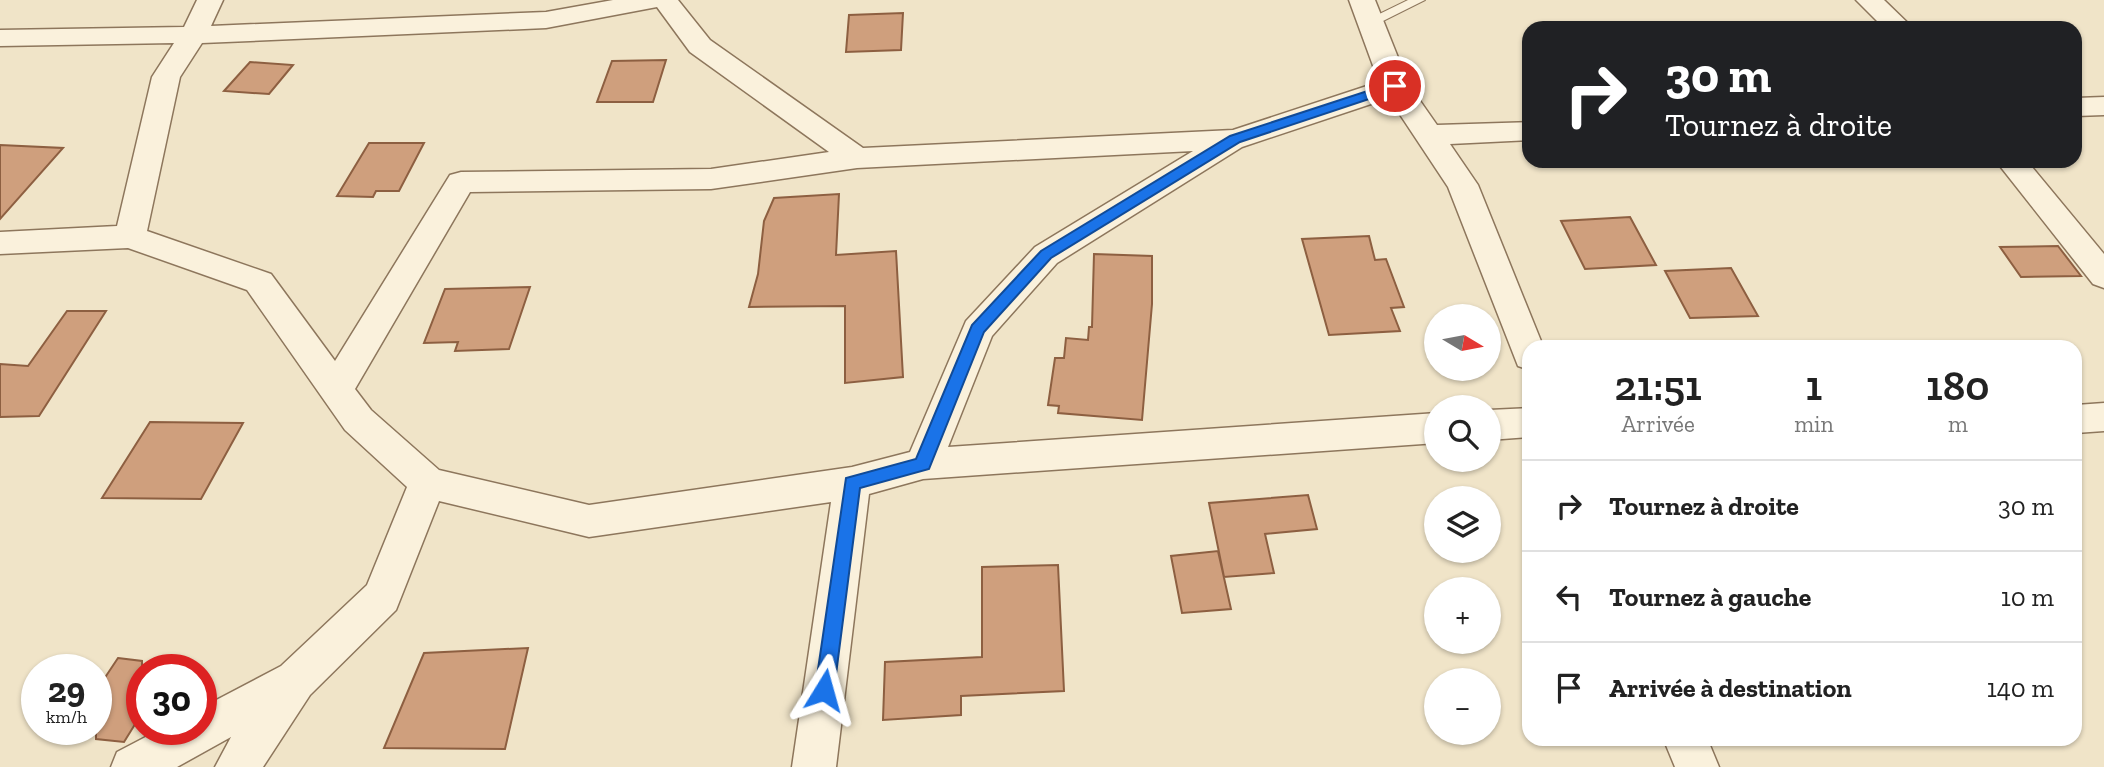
<!DOCTYPE html>
<html lang="fr">
<head>
<meta charset="utf-8">
<style>
	:root { --surface:#fff; --page:#f2f2f2; --text:#222; --muted:#767676; --line:#e0e0e0 }
	body { margin:0; font-family:"Zilla Slab",serif; background:var(--page); color:var(--text); height:100vh; display:flex; flex-direction:column; font-size:26px; white-space:nowrap }
	* { box-sizing:border-box; margin:0 }
	p { font-size:23px; color:var(--muted) }
	.icon { flex:none; width:38px; height:38px; fill:none; stroke:currentColor; stroke-width:2; stroke-linecap:round; stroke-linejoin:round }
	.map { position:relative; flex:1; overflow:hidden }
	.panel { position:absolute; left:1522px; top:340px; width:560px; height:406px; display:flex; flex-direction:column; background:var(--surface); border-radius:21px; box-shadow:0 2px 5px #0004 }
	.panel>* { flex:none }
	.banner { position:absolute; left:1522px; top:21px; width:560px; height:147px; border-radius:21px; box-shadow:0 2px 5px #0004; background:#202124; color:#fff; overflow:hidden }
	.needle { width:46px; rotate:100deg }
	.controls { position:absolute; left:1424px; top:304px; display:grid; gap:14px }
	.controls a { display:grid; place-items:center; width:77px; height:77px; border-radius:50%; background:var(--surface); box-shadow:0 2px 5px #0004; font-size:35px }
	.speed { position:absolute; left:21px; top:654px; display:flex; gap:14px; font-size:35px; font-weight:700; text-align:center }
	.speed>* { display:grid; place-content:center; width:91px; height:91px; border-radius:50%; background:var(--surface); box-shadow:0 2px 5px #0004; line-height:1 }
	.speed small { font-size:18px; font-weight:400 }
	.speed .limit { border:10px solid #d22; background:#fff; color:#111 }
	.pin { position:absolute; display:grid; place-items:center; width:60px; height:60px; color:#fff; margin:-30px; border:4px solid #fff; border-radius:50%; box-shadow:0 2px 7px #0007 }
	.me { position:absolute; width:77px; margin:-38px; rotate:8deg; stroke-linejoin:round; filter:drop-shadow(0 0 5px #0008) }
	.turn { display:flex; align-items:center; gap:24px; height:147px; padding:0 28px; font-size:32px }
	.turn .icon { width:91px; height:91px; stroke-width:2.5 }
	.turn b { display:block; font-size:49px; line-height:60px }
	.eta { display:flex; justify-content:space-evenly; align-items:center; height:119px; text-align:center }
	.eta b { font-size:42px; font-weight:600; line-height:49px }
	ul { padding:0; list-style:none }
	li { display:flex; align-items:center; gap:21px; height:91px; padding:0 28px; border-top:2px solid var(--line) }
	li div { flex:1 }
	li b { display:block; font-size:26px }
	li em { font-style:normal }
	.map>svg:first-child { display:block }
</style>
</head>
<body>
<div class="map">
<svg width="2104" height="767" viewBox="0 0 2104 767">
	<rect width="100%" height="100%" fill="#f0e4c8"/>
	<path fill="#cf9f7d" stroke="#8d5f41" stroke-width="2" d="M 903,13 L 901,50 L 846,52 L 849,15 Z
		M 666,60 L 653,102 L 597,102 L 612,61 Z
		M 250,62 L 293,65 L 269,94 L 224,91 Z
		M 369,143 L 424,143 L 399,191 L 376,191 L 373,197 L 337,196 Z
		M 0,145 L 63,148 L 0,219 Z
		M 839,194 L 836,255 L 896,251 L 903,377 L 845,383 L 845,306 L 749,307 L 758,274 L 764,221 L 774,198 Z
		M 1630,217 L 1656,265 L 1585,269 L 1561,221 Z
		M 1369,236 L 1375,260 L 1386,259 L 1404,307 L 1391,308 L 1400,331 L 1329,335 L 1302,239 Z
		M 2058,246 L 2081,276 L 2021,277 L 2000,247 Z
		M 1094,254 L 1152,256 L 1152,304 L 1142,420 L 1058,413 L 1059,406 L 1048,405 L 1055,358 L 1064,358 L 1066,338 L 1088,340 L 1089,327 L 1092,327 Z
		M 1731,268 L 1758,316 L 1690,318 L 1665,271 Z
		M 530,287 L 509,349 L 455,351 L 458,342 L 424,343 L 445,289 Z
		M 67,311 L 106,311 L 39,416 L 0,417 L 0,364 L 28,366 Z
		M 150,422 L 243,423 L 201,499 L 102,498 Z
		M 1308,495 L 1317,529 L 1265,534 L 1274,573 L 1224,577 L 1209,503 Z
		M 1218,551 L 1231,609 L 1182,613 L 1171,556 Z
		M 1058,565 L 1064,691 L 961,696 L 961,715 L 883,720 L 885,662 L 982,657 L 982,567 Z
		M 528,648 L 505,749 L 384,748 L 424,653 Z
		M 118,658 L 142,661 L 142,713 L 124,742 L 96,739 L 96,691 Z"/>
	<g fill="none" stroke-linecap="round" stroke-linejoin="round">
		<g stroke="#8d765c" stroke-width="2">
			<path id="service" d="M 1408,0 L 1425,0 L 1375,25 L 1365,25 L 1363,22 Z"/>
		</g>
		<g stroke="#8d765c" stroke-width="3">
			<path id="minor" d="M 197,0 L 223,0 L 211,26 L 546,12 L 613,0 L 678,0 L 710,40 L 863,148 L 1233,130 L 1379,82 L 1349,0 L 1375,0 L 1409,85 L 1437,125 L 1530,122 L 1530,140 L 1450,144 L 1478,185 L 1543,346 L 1530,346 L 1530,370 L 1518,366 L 1448,187 L 1389,98 L 1242,147 L 1057,263 L 992,336 L 948,447 L 1437,413 L 1437,443 L 923,479 L 869,494 L 836,767 L 792,767 L 831,502 L 589,537 L 439,501 L 396,610 L 310,695 L 263,767 L 215,767 L 231,737 L 177,767 L 111,767 L 117,752 L 159,730 L 201,730 L 201,708 L 281,666 L 367,585 L 407,487 L 345,430 L 247,290 L 128,248 L 0,254 L 0,232 L 117,226 L 152,77 L 174,43 L 0,46 L 0,30 L 184,27 ZM 657,7 L 690,52 L 829,152 L 711,169 L 461,172 L 450,175 L 335,361 L 271,274 L 147,231 L 180,77 L 202,43 L 546,28 ZM 1193,151 L 1035,247 L 966,321 L 910,452 L 852,467 L 589,505 L 439,470 L 371,410 L 355,389 L 470,192 L 711,189 L 857,168 Z
				M 1856,0 L 1884,0 L 1913,28 L 1884,28 Z
				M 2104,97 L 2104,115 L 2076,116 L 2076,98 Z
				M 1996,161 L 2027,161 L 2104,254 L 2104,288 L 2093,284 Z
				M 2104,403 L 2104,431 L 2076,433 L 2076,405 Z
				M 1530,408 L 1530,437 L 1489,440 L 1489,410 Z
				M 1663,738 L 1707,738 L 1719,767 L 1675,767 Z"/>
		</g>
		<use href="#service" fill="#faf1dc" fill-rule="evenodd"/>
		<use href="#minor" fill="#faf1dc" fill-rule="evenodd"/>
	</g>
	<path fill="#1a73e8" stroke="#114b97" stroke-width="2" d="M 1395,82 L 1399,83 L 1399,89 L 1240,142 L 1051,258 L 984,332 L 929,469 L 860,488 L 834,690 L 831,696 L 824,699 L 817,696 L 815,690 L 846,478 L 916,459 L 972,325 L 1041,251 L 1230,136 Z"/>
</svg>
<div class="controls">
<a><svg class="needle" viewBox="-14 -14 28 28"><path d="M0-13l5 13h-10z" fill="#e53935"/><path d="M0 13l5-13h-10z" fill="#767676"/></svg></a>
<a><svg class="icon" aria-label="search" viewBox="0 0 24 24"><circle cx="10" cy="10" r="6"/><path d="M15 15l6 6"/></svg></a>
<a><svg class="icon" aria-label="layers" viewBox="0 0 24 24"><path d="M12 4l9 5-9 5-9-5zM3 14l9 5 9-5"/></svg></a>
<a>+</a>
<a>−</a>
</div>
<div class="speed"><div>29<small>km/h</small></div><div class="limit">30</div></div>
<div class="pin" style="left:1395px;top:86px;background:#d93025"><svg class="icon" aria-label="arrive" viewBox="0 0 24 24"><path d="M6 21V4h12l-3 4 3 4H6"/></svg></div>
<svg class="me" style="left:824px;top:690px" viewBox="-20 -20 40 40"><path d="M0-17L14 15 0 8-14 15z" fill="#1a73e8" stroke="#fff" stroke-width="4"/></svg>
<div class="banner">
<div class="turn"><svg class="icon" aria-label="right" viewBox="0 0 24 24"><path d="M7 20v-9h11M14 6l5 5-5 5"/></svg><div><b>30 m</b>Tournez à droite</div></div>
</div>
<section class="panel">
<div class="eta">
<div><b>21:51</b><p>Arrivée</p></div>
<div><b>1</b><p>min</p></div>
<div><b>180</b><p>m</p></div>
</div>
<ul>
<li><svg class="icon" aria-label="right" viewBox="0 0 24 24"><path d="M7 20v-9h11M14 6l5 5-5 5"/></svg><div><b>Tournez à droite</b></div><em>30 m</em></li>
<li><svg class="icon" aria-label="left" viewBox="0 0 24 24"><path d="M17 20v-9H6M10 6l-5 5 5 5"/></svg><div><b>Tournez à gauche</b></div><em>10 m</em></li>
<li><svg class="icon" aria-label="arrive" viewBox="0 0 24 24"><path d="M6 21V4h12l-3 4 3 4H6"/></svg><div><b>Arrivée à destination</b></div><em>140 m</em></li>
</ul>
</section>
</div>
</body>
</html>
